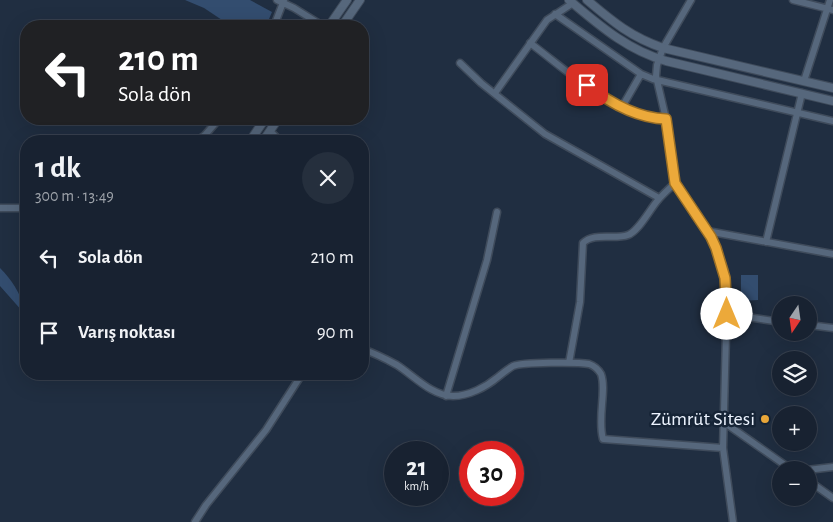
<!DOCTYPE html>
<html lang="tr">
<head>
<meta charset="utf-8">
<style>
	:root { --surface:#182231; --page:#252f3d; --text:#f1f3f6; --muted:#9fa4ab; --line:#363f4d }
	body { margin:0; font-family:"Alegreya Sans",sans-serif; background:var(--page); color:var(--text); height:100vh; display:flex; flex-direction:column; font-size:19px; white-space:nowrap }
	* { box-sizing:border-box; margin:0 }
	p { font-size:16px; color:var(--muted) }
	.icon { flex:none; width:28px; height:28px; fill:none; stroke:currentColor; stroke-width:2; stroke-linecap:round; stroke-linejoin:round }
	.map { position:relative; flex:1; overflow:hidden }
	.side { position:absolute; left:20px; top:135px; width:349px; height:245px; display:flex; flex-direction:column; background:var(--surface); border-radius:20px; box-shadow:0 5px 20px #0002,0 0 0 1px var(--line) }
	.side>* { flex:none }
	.guide { position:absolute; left:20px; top:20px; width:349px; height:105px; border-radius:20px; box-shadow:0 5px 20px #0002,0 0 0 1px var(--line); background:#202124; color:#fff; overflow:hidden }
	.needle { width:32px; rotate:193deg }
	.controls { position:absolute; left:772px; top:296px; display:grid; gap:10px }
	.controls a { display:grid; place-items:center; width:45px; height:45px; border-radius:50%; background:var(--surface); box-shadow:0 5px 20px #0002,0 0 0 1px var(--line); font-size:25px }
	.speed { position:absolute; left:384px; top:441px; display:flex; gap:10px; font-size:25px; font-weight:700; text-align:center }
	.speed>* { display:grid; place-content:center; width:65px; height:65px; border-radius:50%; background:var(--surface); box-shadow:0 5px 20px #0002,0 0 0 1px var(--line); line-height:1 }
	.speed small { font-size:12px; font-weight:400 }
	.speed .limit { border:8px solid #d22; background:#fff; color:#111 }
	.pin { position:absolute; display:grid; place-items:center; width:42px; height:42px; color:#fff; margin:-21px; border-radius:10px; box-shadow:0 2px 8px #0006 }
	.me { position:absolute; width:55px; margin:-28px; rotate:0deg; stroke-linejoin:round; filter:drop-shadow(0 0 4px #0008) }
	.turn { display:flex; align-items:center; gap:18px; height:105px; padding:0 15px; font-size:22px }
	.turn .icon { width:65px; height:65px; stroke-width:2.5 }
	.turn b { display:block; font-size:35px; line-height:42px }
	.round { display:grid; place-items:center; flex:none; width:52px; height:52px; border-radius:26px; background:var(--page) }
	.headline { display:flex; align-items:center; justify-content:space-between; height:85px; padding:0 15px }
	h1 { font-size:30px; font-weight:700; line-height:38px }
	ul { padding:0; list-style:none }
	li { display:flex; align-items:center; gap:15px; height:75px; padding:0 15px }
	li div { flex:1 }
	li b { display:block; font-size:19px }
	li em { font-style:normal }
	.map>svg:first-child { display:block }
</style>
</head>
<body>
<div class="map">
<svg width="833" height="522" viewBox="0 0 833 522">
	<rect width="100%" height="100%" fill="#202e41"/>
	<path fill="#334d6f" d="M 185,0 L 250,0 L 272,12 L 266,26 L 231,26 L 204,8 Z
		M 0,268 C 12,280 20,293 25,309 L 23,312 L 0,286 Z
		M 741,275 L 758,275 L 758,300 L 741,301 Z"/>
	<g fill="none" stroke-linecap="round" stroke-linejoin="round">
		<g stroke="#3f4b5b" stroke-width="9">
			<path id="minor" d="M 277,0 L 294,8 L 323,26
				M 691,0 L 663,48 L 657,65 L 656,76 L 666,119 L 675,183 L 711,237 L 716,247 L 724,269 L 727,297 L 723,448 L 733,522
				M 793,0 L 833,10
				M 555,14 L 641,74 L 653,79 L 833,121
				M 274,26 L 284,0
				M 530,43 C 569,72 615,117 666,119
				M 460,63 L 481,83 L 545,134 L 659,198
				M 804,81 L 830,0
				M 495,93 L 547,20 L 573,3
				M 622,107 L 641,74
				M 270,131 L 280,141
				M 197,141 L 205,135 L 219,119
				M 0,208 L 26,208
				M 707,231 L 833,254
				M 766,242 L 802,93
				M 727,314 L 781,322
				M 809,325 L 833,328
				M 362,349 C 374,353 386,359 397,365 C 414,376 432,396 453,396 C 469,396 486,387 498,377 C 503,373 508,369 513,366 C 522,362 579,362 589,364 C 595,366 598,369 601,374 C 607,390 597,418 603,439 L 723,448
				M 569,363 L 580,302 L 583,243 C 594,232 614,240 628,235 C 639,231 650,209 658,200 C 663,194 669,189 675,183
				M 446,396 L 487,260 L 497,212
				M 725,423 L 792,470
				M 807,470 L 833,467
				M 809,481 L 833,498
				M 195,522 L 206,505 L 266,430 L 302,374"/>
		</g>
		<g stroke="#3f4b5b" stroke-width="10">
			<path id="tertiary" d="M 569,0 C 599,25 627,50 666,61 L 833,101
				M 587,0 C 613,22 631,37 663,48 L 833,88
				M 329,26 L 347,0
				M 342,26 L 360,0
				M 250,141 L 265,119
				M 263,141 L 278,119"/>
		</g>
		<use href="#minor" stroke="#56677c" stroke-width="6"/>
		<use href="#tertiary" stroke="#56677c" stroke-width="8"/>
	</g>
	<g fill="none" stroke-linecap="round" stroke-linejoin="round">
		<g stroke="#996e26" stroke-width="12">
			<path id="route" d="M 587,85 C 610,103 636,118 666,119 L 675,183 L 711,237 L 716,248 L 725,278 L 727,314"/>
		</g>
		<use href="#route" stroke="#eca93a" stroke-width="9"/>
	</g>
	<circle fill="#eca93a" stroke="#162436" stroke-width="2" cx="765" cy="419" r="5"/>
	<g text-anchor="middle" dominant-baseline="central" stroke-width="5" stroke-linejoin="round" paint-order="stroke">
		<g font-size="20" fill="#ecf3fe" stroke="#162436" text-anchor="end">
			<text x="755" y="419">Zümrüt Sitesi</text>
		</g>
	</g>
</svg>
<div class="controls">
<a><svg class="needle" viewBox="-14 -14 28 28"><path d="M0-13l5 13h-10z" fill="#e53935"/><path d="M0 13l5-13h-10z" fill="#9fa4ab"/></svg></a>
<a><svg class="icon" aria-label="layers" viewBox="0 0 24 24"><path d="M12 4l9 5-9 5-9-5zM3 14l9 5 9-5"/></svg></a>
<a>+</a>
<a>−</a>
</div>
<div class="speed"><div>21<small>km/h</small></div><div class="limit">30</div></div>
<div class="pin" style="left:587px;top:85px;background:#d93025"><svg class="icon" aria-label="arrive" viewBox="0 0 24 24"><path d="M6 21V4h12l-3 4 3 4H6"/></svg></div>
<svg class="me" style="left:727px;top:314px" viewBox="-20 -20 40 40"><circle r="19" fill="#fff"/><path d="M0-13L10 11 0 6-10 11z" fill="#eca93a"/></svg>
<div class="guide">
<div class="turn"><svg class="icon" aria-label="left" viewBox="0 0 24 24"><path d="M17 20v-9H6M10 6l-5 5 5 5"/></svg><div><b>210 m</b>Sola dön</div></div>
</div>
<section class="side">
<div class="headline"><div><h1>1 dk</h1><p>300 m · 13:49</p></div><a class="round"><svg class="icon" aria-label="close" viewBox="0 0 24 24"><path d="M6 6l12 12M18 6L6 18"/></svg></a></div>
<ul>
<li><svg class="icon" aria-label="left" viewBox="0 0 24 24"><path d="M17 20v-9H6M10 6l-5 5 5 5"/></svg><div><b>Sola dön</b></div><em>210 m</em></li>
<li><svg class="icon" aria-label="arrive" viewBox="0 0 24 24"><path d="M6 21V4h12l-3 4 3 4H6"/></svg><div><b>Varış noktası</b></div><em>90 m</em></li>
</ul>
</section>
</div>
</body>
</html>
